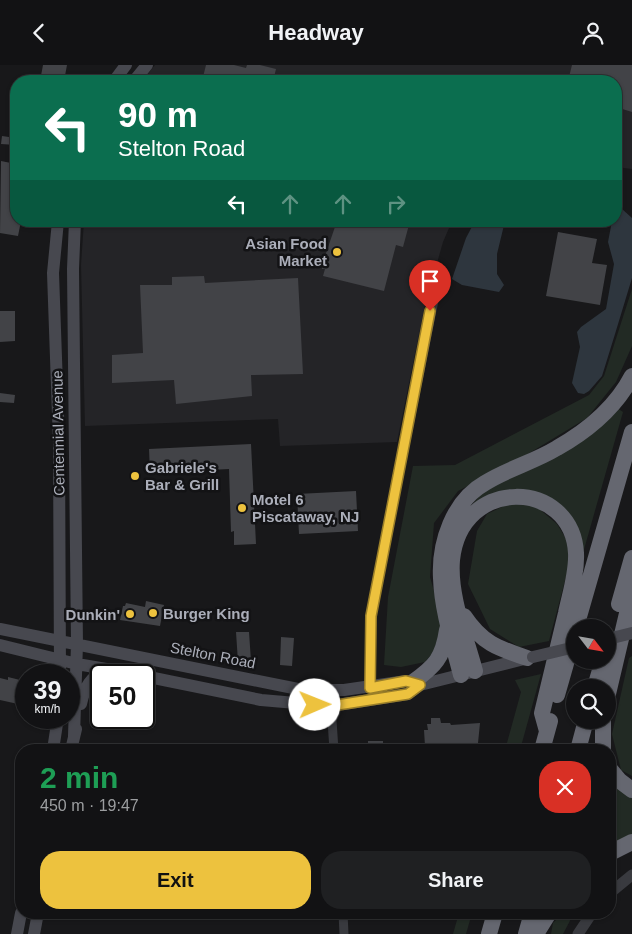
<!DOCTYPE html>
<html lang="en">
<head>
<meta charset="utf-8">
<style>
	:root { --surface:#121214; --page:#1f2022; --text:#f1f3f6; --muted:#9c9ea0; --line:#313234; --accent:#edc23e }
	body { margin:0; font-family:Arial,sans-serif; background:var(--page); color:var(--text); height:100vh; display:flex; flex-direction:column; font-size:19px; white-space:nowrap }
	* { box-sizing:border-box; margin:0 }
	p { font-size:16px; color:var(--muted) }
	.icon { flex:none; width:28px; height:28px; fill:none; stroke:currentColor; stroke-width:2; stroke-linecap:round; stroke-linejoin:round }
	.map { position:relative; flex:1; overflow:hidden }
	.sheet { position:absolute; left:15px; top:679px; width:601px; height:175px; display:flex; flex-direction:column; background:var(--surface); border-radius:20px; box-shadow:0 1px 4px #0004,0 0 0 1px var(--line) }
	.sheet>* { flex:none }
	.hud { position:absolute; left:10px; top:10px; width:612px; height:152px; border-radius:20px; box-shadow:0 1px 4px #0004,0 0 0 1px var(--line); background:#0b6e4f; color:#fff; overflow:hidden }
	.needle { width:32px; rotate:121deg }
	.tools { position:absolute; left:566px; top:554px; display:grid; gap:10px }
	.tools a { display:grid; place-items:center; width:50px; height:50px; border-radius:50%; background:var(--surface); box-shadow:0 1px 4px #0004,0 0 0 1px var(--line); font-size:25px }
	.speed { position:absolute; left:15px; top:599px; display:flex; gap:10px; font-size:25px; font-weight:700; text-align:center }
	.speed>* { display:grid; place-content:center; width:65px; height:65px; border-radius:50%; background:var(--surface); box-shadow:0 1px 4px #0004,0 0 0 1px var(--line); line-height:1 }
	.speed small { font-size:12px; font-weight:400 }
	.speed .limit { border:2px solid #111; border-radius:8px; background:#fff; color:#111 }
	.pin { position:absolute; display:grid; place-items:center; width:42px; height:42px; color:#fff; margin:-51px -21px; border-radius:50% 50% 50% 0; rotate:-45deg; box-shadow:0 0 5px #0007 }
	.pin .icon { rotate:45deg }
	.me { position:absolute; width:55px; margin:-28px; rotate:89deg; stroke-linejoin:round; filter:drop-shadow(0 0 4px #0008) }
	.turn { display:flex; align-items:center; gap:18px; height:105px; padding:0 25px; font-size:22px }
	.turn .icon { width:65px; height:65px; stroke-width:2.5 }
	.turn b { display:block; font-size:35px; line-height:42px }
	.lanes { display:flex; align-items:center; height:48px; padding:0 25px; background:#0003; justify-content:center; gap:25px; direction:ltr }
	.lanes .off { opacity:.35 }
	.round { display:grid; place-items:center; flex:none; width:52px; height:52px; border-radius:20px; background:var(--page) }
	.summary { display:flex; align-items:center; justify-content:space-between; height:85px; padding:0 25px }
	h1 { font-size:30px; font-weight:700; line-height:38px; color:#1e9e55 }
	.action { display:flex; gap:10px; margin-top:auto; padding:10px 25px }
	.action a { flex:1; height:58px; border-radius:20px; background:var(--accent); color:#111; font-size:20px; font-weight:700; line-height:58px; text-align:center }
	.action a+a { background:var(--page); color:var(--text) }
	header { display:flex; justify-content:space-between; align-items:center; height:65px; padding:0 25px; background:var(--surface); font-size:22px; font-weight:700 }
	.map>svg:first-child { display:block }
</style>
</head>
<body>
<header><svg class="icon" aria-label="back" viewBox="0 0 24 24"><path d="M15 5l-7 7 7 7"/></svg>Headway<svg class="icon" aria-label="person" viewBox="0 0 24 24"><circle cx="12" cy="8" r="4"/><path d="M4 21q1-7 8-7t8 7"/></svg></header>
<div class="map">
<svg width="632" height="869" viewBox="0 0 632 869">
	<rect width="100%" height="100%" fill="#18181a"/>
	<path fill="#242427" d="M 155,0 L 632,0 L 632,104 L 616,102 L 616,16 L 142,16 Z
		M 84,156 L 452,156 L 443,177 L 425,240 L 397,377 L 280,381 L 278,354 L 85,361 L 81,200 Z"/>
	<path fill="#222a24" d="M 632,224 L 632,281 L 616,317 L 587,353 L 518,395 L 458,426 L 434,458 L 430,512 L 442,555 L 438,582 L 425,597 L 401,602 L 384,600 L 388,532 L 413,401 L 455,400 L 589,330 L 604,311 Z
		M 617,343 L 623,347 L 583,488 L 551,436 L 468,444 L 489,420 Z
		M 510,438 L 537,442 L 557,459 L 568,477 L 571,493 L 549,576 L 519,582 L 490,564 L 468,519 L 477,466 L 487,449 Z
		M 632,591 L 632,711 L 621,705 L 612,669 L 629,593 Z
		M 541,609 L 520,685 L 505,685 L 521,627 L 515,615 Z
		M 610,712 L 632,730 L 632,772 L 610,783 Z
		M 459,848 L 472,848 L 466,869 L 453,869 Z
		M 563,848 L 574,848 L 563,869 L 551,869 L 553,858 Z"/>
	<path fill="#2e363e" d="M 616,144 L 622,144 L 632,153 L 632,213 L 615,269 L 602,311 L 589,326 L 584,329 L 578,328 L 572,318 L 580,282 L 577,267 L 581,262 L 606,244 L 614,199 L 608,177 L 612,156 L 616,156 Z
		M 475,156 L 505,156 L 497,189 L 497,209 L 504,220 L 499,227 L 462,220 L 452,214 L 466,173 Z"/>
	<path fill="#424347" d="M 43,0 L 67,0 L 64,16 L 40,16 Z
		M 206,0 L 234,0 L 246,3 L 247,0 L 260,0 L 276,4 L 273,16 L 202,16 Z
		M 572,0 L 632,0 L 632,47 L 616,42 L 616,16 L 568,16 Z
		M 2,71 L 16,73 L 16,80 L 1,79 Z
		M 1,96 L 16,99 L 16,156 L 21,156 L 18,171 L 0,168 Z
		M 337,156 L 410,156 L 403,182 L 396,180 L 384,226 L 323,211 L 325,204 L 322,204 L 325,191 Z
		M 558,167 L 597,174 L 592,198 L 607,200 L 600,240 L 546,231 Z
		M 204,211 L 205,218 L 298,213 L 303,309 L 251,310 L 252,331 L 176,339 L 174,315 L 112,318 L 112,290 L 143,288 L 140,220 L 172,220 L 172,212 Z
		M 0,246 L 15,246 L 15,276 L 0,277 Z
		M 0,328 L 15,330 L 14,338 L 0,337 Z
		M 251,379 L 256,479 L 234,480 L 234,466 L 231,467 L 229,404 L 150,408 L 149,384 Z
		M 356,426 L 358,466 L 299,469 L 297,429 Z
		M 146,536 L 164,540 L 160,561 L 120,555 L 123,541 L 125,541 L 126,538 L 145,542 Z
		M 236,567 L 249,567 L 251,596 L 238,597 Z
		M 281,572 L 294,573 L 292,601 L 280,600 Z
		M 8,612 L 20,615 L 19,618 L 22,619 L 18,639 L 0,635 L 0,613 L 8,615 Z
		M 431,653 L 440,653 L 441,658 L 450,658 L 451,660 L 480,658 L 478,678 L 470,679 L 470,685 L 431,685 L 431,680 L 425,681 L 424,665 L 428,665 L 427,659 L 431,659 Z
		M 368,676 L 383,676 L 383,685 L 368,685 Z"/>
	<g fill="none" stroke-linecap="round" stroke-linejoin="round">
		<path stroke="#393a3f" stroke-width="9" d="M 370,623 L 371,551 L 440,205
			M 331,641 L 334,685
			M 343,848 L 344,869"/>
		<path stroke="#393a3f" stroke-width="11" d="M 610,828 L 632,810
			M 578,869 L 592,848"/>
		<path stroke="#47484f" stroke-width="12" d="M 114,16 L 126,0
			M 134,16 L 147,0
			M 58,156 L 53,208 L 59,378 L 60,610
			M 0,564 L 303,625 L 344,625 L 406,616 L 420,620
			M 0,580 L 77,599 L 141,610
			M 144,611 L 261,635 L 331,641 L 408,629 L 420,620 L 528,593
			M 81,639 C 85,621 90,612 108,604
			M 74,671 L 77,579 L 73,204 L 75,156
			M 53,685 L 58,652
			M 71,685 L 76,664
			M 17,869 L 21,848
			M 34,869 L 38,848"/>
		<path stroke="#656770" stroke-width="16" d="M 619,539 L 632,493
			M 464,551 C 482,578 497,583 527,593
			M 576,562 L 632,367
			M 475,606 C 466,572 449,531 452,495 C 461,410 572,414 576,488 C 577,508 570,529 566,548 C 558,581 550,614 542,648 L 547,666
			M 461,610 C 453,579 442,545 441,513 C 439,478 453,436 485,418 C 507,404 534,397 557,383 C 587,366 616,342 632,311
			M 413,617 C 435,601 443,593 447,565
			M 595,622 L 603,595
			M 608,629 L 632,527
			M 557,630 L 575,567
			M 603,655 L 603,685
			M 542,685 L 550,656
			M 578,685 L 586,655
			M 610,704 L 620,716 L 632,725
			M 610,788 L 632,777
			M 489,869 L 495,848
			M 526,869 L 532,848
			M 536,869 L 549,848"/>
		<path stroke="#47484f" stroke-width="12" d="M 608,574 L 632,568
			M 533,592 L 575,582"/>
	</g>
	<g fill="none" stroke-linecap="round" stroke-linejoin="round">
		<g stroke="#9a7e28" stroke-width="12">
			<path id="route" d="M 315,640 L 331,641 L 408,629 L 420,620 L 406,616 L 370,623 L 371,551 L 430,246"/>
		</g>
		<use href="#route" stroke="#edc23e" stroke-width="9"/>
	</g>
	<g fill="#edc23e" stroke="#131315" stroke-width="2">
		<circle cx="337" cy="187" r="5"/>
		<circle cx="135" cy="411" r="5"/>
		<circle cx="242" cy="443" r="5"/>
		<circle cx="153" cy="548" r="5"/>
		<circle cx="130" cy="549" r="5"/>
	</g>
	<g text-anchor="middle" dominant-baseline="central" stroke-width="5" stroke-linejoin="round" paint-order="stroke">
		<g font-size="15" font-weight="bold" fill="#abaeb9" stroke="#131315" text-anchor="start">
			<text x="327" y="178" text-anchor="end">Asian Food<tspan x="327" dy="17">Market</tspan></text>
			<text x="145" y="402">Gabriele's<tspan x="145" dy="17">Bar &amp; Grill</tspan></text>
			<text x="252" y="434">Motel 6<tspan x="252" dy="17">Piscataway, NJ</tspan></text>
			<text x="163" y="548">Burger King</text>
			<text x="120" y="549" text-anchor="end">Dunkin'</text>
		</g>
		<g font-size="15" fill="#abaeb9" stroke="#131315">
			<text transform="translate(58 368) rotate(-91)">Centennial Avenue</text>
			<text transform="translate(213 590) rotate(11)">Stelton Road</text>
		</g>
	</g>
</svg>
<div class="tools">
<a><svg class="needle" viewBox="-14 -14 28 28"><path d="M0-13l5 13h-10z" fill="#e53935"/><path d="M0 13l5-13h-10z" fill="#9c9ea0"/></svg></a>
<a><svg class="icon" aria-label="search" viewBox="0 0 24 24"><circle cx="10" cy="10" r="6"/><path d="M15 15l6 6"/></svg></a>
</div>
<div class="speed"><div>39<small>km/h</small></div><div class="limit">50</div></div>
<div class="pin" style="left:430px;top:246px;background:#d93025"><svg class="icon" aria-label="arrive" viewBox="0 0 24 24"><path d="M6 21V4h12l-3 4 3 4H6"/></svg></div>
<svg class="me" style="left:315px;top:640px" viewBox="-20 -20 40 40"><circle r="19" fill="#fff"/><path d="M0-13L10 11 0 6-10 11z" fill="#edc23e"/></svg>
<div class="hud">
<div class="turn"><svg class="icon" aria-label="left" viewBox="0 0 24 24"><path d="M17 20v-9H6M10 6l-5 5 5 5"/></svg><div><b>90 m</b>Stelton Road</div></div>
<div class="lanes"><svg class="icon" aria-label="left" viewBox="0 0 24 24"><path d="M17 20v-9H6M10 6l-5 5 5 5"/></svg><svg class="icon off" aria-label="ahead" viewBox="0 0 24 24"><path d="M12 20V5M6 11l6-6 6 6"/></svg><svg class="icon off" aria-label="ahead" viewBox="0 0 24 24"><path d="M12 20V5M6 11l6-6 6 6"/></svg><svg class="icon off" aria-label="right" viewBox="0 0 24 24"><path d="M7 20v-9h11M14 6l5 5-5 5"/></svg></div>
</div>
<section class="sheet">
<div class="summary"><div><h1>2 min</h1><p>450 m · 19:47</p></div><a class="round" style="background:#d93025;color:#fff"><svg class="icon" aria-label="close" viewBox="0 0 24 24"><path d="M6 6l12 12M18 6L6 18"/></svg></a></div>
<div class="action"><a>Exit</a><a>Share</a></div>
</section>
</div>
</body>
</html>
